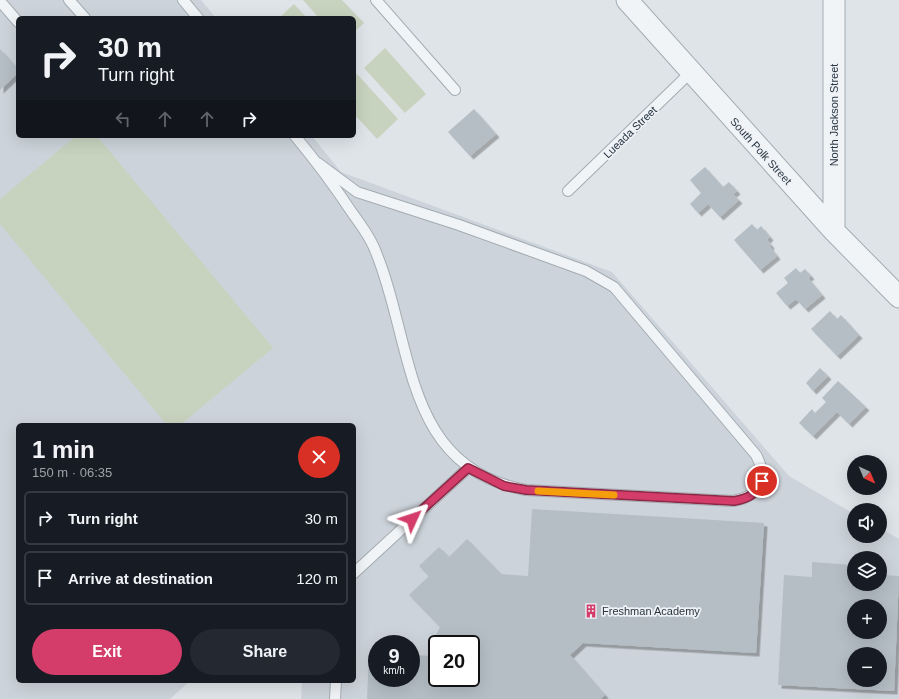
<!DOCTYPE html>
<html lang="en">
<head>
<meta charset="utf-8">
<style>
	:root { --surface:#171b24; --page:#242831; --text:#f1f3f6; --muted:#9ea1a6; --line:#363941; --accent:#d43d6a }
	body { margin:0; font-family:Arial,sans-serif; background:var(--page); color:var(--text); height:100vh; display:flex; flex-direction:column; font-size:15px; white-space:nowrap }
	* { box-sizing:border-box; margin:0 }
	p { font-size:13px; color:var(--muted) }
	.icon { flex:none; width:22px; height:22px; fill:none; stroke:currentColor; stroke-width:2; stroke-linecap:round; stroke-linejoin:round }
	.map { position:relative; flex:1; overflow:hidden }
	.side { position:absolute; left:16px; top:423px; width:340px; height:260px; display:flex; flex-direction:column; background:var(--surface); border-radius:6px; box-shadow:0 4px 16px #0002 }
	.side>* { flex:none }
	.guide { position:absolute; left:16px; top:16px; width:340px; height:122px; border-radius:6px; box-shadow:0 4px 16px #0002; background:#171b24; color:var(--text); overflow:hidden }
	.needle { width:26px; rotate:136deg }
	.tools { position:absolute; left:847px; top:455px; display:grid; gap:8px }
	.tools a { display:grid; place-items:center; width:40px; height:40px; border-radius:50%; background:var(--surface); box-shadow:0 4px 16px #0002; font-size:20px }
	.speed { position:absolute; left:368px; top:635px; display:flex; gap:8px; font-size:20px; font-weight:700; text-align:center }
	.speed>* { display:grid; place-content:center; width:52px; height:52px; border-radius:50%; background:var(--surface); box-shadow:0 4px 16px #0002; line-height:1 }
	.speed small { font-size:10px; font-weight:400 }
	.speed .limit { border:2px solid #111; border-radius:6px; background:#fff; color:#111 }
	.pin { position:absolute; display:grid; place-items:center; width:34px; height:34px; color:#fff; margin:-17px; border:2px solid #fff; border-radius:50%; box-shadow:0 1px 4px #0007 }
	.me { position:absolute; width:44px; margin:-22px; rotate:48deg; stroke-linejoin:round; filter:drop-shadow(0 0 3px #0008) }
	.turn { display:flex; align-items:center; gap:14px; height:84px; padding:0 16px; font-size:18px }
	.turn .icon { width:52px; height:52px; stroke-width:2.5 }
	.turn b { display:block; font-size:28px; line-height:34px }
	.lanes { display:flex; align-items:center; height:38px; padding:0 16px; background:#0003; justify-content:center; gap:20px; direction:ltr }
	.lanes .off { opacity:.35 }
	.round { display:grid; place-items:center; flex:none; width:42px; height:42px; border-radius:21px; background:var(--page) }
	.overview { display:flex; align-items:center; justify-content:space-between; height:68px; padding:0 16px }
	h1 { font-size:24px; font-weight:700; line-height:30px }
	.action { display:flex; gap:8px; margin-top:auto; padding:8px 16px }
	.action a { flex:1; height:46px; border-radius:24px; background:var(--accent); color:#fff; font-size:16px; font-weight:700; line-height:46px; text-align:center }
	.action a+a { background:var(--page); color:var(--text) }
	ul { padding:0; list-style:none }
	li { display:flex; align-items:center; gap:12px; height:54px; margin:0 8px 6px; padding:0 8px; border:2px solid var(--line); border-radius:6px }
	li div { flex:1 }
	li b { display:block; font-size:15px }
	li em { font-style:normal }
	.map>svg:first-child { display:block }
</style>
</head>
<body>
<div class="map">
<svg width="899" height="699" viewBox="0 0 899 699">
	<defs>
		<filter id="shadow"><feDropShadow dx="3.5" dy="3.5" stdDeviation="0" flood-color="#0004"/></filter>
	</defs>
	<rect width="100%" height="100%" fill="#dee4e8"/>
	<path fill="#ccd3da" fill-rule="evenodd" d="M 0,0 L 201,0 L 216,18 L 18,18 L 18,136 L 312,136 L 341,172 L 612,272 L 789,476 L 854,514 L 854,536 L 880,536 L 880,528 L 899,539 L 899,699 L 301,699 L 302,681 L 354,681 L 354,425 L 18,425 L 18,681 L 190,681 L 170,699 L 0,699 ZM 854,558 L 880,558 L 880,584 L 854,584 ZM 854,606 L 880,606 L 880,632 L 854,632 ZM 377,644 L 411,644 L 411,678 L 377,678 ZM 437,644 L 471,644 L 471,678 L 437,678 ZM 854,654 L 880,654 L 880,680 L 854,680 Z"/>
	<path fill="#c7d3bf" d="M 303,0 L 342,0 L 364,23 L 354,32 L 354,18 L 319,18 Z
		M 294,4 L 307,18 L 279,18 Z
		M 385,48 L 426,94 L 405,113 L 364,68 Z
		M 357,74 L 398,119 L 377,139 L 354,114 L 354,77 Z
		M 76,136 L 97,136 L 273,348 L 180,425 L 167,425 L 0,224 L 0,199 Z"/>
	<path fill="#b5bec5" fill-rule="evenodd" filter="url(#shadow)" d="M 0,49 L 18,69 L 18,73 L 0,90 Z
		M 474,109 L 496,134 L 470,156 L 448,132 Z
		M 705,167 L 723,187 L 729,182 L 737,191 L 733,194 L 739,200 L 720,217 L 708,204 L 698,213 L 690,204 L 701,193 L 690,180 Z
		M 752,224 L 757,230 L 761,226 L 770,237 L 767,240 L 771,245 L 770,247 L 777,256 L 760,270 L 734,240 Z
		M 796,268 L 800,273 L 805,269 L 811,276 L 808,278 L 822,295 L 805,309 L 796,299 L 787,306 L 776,293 L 788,283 L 784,278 Z
		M 830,311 L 837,319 L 841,315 L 859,335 L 837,356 L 811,329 Z
		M 820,368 L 828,376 L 813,391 L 806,383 Z
		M 838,381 L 866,407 L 849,424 L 837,412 L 813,436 L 799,423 L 812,409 L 815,413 L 826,402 L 822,398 Z
		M 532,509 L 764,523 L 756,653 L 583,643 L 570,655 L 605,695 L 601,699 L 367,699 L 369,654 L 377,654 L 377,678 L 411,678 L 411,655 L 434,656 L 436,635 L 440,627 L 409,595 L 429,576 L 419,566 L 439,547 L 449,557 L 467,539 L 501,574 L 528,576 ZM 437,644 L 471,644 L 471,678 L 437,678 Z
		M 812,562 L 854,565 L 854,584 L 880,584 L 880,575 L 899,576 L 894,691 L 778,685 L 784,575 L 812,577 ZM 854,606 L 880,606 L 880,632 L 854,632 ZM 854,654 L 880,654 L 880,680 L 854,680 Z"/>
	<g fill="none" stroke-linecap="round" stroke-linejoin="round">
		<g stroke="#a3acb2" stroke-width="12">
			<path id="service" d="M 69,0 L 85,18
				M 183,0 L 198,18
				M 376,0 L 455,90
				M 0,1 L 18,22
				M 295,136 C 316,161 335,187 353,214 C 361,225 370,237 375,250 C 414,342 402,468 526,490 L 733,501 C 760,496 769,479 756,455 L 614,287 L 586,271 L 459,225 L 357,192 L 318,163
				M 568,191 L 691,72
				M 354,573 L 468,468
				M 335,699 L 336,681"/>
		</g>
		<g stroke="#a3acb2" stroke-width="23">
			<path id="minor" d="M 627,0 L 834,231 L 899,297
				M 834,231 L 834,0"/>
		</g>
		<use href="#service" stroke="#f1f4f7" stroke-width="10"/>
		<use href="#minor" stroke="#f1f4f7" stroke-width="21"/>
	</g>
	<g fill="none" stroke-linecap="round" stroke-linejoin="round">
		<g stroke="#8a2845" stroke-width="10">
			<path id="route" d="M 412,519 L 468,468 L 504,486 L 526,490 L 734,501 C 750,498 754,495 762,481"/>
		</g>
		<use href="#route" stroke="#d43d6a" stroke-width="7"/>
		<path stroke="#f59e0b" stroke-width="7" d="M 538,491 L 614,495"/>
	</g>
	<defs>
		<g id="building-bare" transform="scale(1.08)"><path d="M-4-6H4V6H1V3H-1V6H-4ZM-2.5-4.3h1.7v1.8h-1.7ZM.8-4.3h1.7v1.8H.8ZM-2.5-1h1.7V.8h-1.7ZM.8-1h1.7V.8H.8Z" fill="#d43d6a" stroke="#eef2f6" stroke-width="2.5" paint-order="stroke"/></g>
	</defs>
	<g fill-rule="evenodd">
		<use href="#building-bare" x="591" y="611"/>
	</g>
	<g text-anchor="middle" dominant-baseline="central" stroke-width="3.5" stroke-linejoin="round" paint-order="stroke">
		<g font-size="11" fill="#273440" stroke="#eef2f6">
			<text transform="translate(834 115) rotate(-90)">North Jackson Street</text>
			<text transform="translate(630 132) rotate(-44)">Lueada Street</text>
			<text transform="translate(761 151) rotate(48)">South Polk Street</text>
		</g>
		<g font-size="11" fill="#273440" stroke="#eef2f6" text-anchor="start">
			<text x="602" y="611">Freshman Academy</text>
		</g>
	</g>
</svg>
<div class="tools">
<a><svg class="needle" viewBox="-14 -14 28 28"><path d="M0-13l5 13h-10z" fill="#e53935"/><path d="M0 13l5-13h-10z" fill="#9ea1a6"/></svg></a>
<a><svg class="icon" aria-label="sound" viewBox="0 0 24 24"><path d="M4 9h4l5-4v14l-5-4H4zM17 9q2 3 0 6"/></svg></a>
<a><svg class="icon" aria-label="layers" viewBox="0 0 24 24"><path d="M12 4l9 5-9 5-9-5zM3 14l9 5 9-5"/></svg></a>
<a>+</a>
<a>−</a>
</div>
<div class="speed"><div>9<small>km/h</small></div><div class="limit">20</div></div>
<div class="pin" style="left:762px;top:481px;background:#d93025"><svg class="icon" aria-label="arrive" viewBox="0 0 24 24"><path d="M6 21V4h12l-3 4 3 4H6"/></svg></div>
<svg class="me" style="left:412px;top:519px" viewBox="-20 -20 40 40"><path d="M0-17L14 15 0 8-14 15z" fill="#d43d6a" stroke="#fff" stroke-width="4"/></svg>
<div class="guide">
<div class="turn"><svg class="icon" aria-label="right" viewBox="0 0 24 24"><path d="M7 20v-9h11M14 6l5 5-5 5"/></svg><div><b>30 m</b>Turn right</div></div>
<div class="lanes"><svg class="icon off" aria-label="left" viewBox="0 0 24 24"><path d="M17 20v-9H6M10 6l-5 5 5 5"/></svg><svg class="icon off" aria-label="ahead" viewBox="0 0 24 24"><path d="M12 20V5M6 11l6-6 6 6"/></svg><svg class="icon off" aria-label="ahead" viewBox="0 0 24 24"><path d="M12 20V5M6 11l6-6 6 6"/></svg><svg class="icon" aria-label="right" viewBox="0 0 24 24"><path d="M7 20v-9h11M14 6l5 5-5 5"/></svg></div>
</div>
<section class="side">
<div class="overview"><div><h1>1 min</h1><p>150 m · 06:35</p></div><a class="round" style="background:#d93025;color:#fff"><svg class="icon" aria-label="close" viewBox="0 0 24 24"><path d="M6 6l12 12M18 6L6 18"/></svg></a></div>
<ul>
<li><svg class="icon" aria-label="right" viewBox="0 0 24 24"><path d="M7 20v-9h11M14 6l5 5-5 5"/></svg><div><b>Turn right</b></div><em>30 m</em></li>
<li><svg class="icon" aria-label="arrive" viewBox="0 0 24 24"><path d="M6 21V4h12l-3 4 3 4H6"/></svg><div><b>Arrive at destination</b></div><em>120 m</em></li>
</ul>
<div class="action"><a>Exit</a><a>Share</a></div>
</section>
</div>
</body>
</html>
